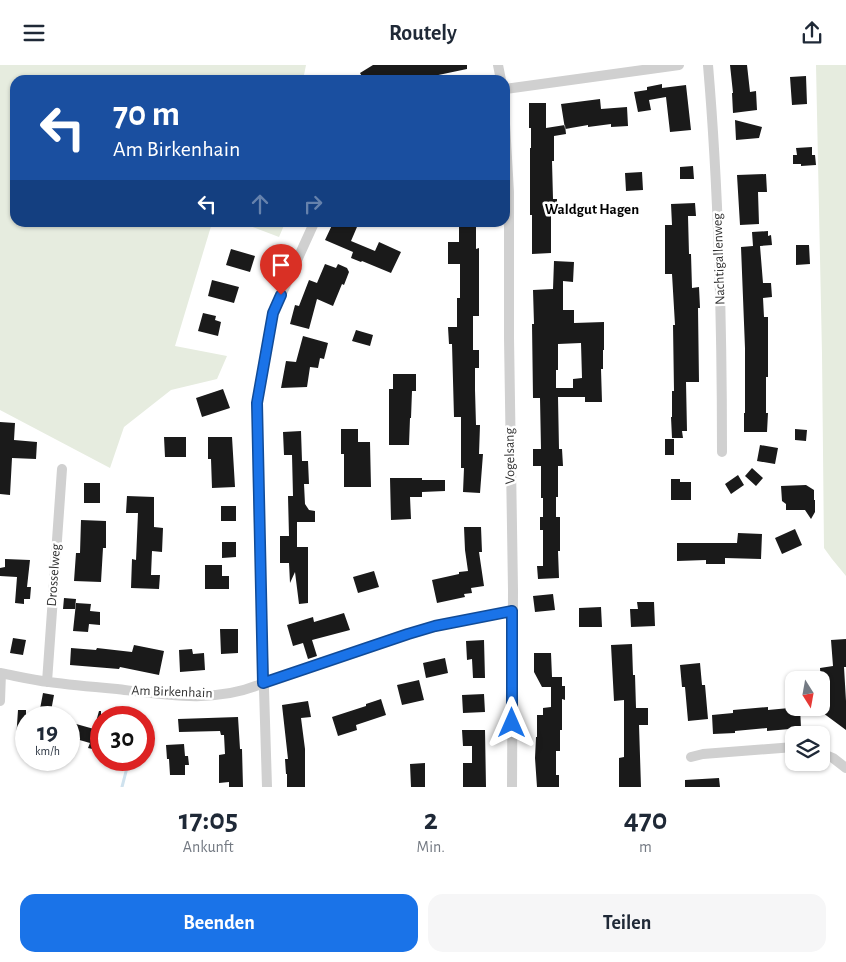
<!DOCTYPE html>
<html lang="de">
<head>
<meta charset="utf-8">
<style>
	:root { --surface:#fff; --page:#f6f6f7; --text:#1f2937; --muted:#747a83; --accent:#1a73e8 }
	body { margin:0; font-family:"Alegreya Sans",sans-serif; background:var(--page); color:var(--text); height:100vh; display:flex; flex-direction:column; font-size:19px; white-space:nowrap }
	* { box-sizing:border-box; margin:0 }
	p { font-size:16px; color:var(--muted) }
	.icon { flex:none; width:28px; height:28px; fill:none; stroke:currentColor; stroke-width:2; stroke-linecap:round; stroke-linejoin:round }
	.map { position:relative; height:722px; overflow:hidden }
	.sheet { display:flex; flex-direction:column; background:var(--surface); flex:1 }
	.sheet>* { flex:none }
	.guide { position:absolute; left:10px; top:10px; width:500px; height:152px; border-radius:15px; box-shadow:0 1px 4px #0004; background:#1a4fa0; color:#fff; overflow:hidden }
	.needle { width:32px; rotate:169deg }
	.tools { position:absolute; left:785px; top:606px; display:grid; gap:10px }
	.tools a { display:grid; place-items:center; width:45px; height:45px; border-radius:10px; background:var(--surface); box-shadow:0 1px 4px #0004; font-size:25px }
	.speed { position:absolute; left:15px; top:641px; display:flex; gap:10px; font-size:25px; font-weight:700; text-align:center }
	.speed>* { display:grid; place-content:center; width:65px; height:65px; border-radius:50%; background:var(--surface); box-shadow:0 1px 4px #0004; line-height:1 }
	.speed small { font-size:12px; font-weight:400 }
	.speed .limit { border:8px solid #d22; background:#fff; color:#111 }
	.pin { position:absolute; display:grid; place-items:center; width:42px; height:42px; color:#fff; margin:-51px -21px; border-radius:50% 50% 50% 0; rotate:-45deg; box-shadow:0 0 5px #0007 }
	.pin .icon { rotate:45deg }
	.me { position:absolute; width:55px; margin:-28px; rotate:0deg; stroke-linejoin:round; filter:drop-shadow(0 0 4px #0008) }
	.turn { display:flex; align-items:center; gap:18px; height:105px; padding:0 20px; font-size:22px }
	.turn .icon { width:65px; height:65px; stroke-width:2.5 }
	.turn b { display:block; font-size:35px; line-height:42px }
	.lanes { display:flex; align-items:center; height:48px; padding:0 20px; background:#0003; justify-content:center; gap:25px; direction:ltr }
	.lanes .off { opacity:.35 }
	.eta { display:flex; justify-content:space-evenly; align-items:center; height:85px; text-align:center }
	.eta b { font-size:30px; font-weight:700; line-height:35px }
	.cta { display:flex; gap:10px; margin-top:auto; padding:10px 20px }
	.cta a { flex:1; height:58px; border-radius:15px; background:var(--accent); color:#fff; font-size:20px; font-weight:700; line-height:58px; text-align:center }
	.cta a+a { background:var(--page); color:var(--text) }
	header { display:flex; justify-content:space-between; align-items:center; height:65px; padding:0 20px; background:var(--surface); font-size:22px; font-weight:700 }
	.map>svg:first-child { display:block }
</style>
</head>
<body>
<header><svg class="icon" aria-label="menu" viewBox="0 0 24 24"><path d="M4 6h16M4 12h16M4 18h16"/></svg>Routely<svg class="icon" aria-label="share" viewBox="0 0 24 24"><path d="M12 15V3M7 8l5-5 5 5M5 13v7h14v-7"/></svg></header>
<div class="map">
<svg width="846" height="722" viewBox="0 0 846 722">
	<rect width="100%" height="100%" fill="#fff"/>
	<path fill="#e6ecdf" d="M 0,0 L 306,0 L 303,15 L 15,15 L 15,158 L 212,158 L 175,281 L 227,291 L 217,314 L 171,325 L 124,362 L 110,403 L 0,345 Z
		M 816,0 L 846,0 L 846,511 L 832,494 L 824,483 L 822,289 Z
		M 242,158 L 285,158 L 279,172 Z"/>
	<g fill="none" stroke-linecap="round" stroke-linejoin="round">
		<path stroke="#cfe2ee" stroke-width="3" d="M 122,722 L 129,695"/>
	</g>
	<path fill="#1a1a1a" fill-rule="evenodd" d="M 373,0 L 467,0 L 467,4 L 424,13 L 424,15 L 364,15 L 360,8 Z
		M 730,0 L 747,0 L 750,27 L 756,26 L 757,45 L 733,48 L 732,28 L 733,28 Z
		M 806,11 L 807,39 L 792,40 L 790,12 Z
		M 662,19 L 662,23 L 686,20 L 691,65 L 670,67 L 666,32 L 649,35 L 651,45 L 638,47 L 634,27 L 647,25 L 647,22 Z
		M 600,34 L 601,44 L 627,42 L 628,61 L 611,62 L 611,59 L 588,62 L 588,60 L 565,64 L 561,39 Z
		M 529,38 L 546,38 L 546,63 L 565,60 L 566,69 L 554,71 L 554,96 L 552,96 L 553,134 L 557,134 L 557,150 L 551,150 L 551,188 L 532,189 L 532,150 L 530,150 L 530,83 L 531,83 L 531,63 L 529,63 Z
		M 735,55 L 762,62 L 759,73 L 736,75 Z
		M 812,82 L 812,90 L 815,90 L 816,100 L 801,101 L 801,99 L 793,99 L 793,90 L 797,90 L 796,83 Z
		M 693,101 L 694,114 L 680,114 L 680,102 Z
		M 642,107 L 643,125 L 626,126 L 625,108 Z
		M 766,109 L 767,127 L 758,127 L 759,159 L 740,160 L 737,110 Z
		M 695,138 L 696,151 L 688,151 L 689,189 L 691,189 L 692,223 L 699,222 L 700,243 L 698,243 L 699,317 L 686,317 L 687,366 L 682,366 L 683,373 L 672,373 L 671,352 L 672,352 L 672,326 L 674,326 L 673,260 L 675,260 L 672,209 L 665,209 L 665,160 L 672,160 L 671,139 Z
		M 333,158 L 347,158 L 357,162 L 351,176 L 375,186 L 379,177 L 401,187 L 391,208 L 362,196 L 361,197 L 351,193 L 353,187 L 325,175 Z
		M 459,158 L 476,158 L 476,184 L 479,183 L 479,251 L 473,251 L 473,285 L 479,285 L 479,303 L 475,303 L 475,325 L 476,360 L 480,360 L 479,389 L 483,389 L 480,428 L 463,427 L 464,403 L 461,403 L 461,352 L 454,352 L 452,279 L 449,279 L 448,262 L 457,262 L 457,233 L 460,233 L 460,199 L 448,199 L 448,177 L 459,177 Z
		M 768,166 L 768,171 L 771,170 L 772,180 L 760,181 L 763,218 L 771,218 L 772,232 L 763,233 L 764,252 L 768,252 L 768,312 L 766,312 L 766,348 L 768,348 L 767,367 L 744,367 L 744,348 L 745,348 L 745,283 L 741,182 L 753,181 L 752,167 Z
		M 796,180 L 809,180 L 810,199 L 796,200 Z
		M 231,184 L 255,191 L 250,207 L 226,200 Z
		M 554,196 L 574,197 L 573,217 L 563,216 L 563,245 L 574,245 L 574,258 L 604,257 L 604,285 L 603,285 L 603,304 L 601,304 L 602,337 L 585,337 L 585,332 L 558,332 L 559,384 L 562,384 L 563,401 L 558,401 L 558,432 L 556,432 L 556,452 L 560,452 L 560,486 L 558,486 L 559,513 L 538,514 L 537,501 L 543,501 L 543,465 L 540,465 L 540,452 L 543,452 L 543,433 L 541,433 L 541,401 L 533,401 L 533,384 L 541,384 L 540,333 L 533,333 L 532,259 L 534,259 L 533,225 L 553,224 ZM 581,278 L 582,313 L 573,314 L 573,323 L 556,323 L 556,305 L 558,305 L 558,279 Z
		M 325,199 L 336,203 L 338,199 L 347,203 L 349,207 L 344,220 L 342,219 L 333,241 L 317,234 L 309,264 L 290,259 L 295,240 L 299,241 L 309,215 L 317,218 Z
		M 212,215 L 239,222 L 234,238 L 208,231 Z
		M 203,248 L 216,251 L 215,255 L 221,257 L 218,271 L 198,266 Z
		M 356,265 L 373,270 L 370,281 L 352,276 Z
		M 303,271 L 328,278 L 324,294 L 320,293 L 318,303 L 310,302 L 307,322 L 281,323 L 286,296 L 296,297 Z
		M 393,309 L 416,309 L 416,326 L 412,326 L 411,353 L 410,353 L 409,380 L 389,380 L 389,324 L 393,324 Z
		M 223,324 L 230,343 L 202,352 L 196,333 Z
		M 0,357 L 15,358 L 14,375 L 37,377 L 36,394 L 12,393 L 10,430 L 0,429 Z
		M 341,364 L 358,364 L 358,377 L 370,377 L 371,422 L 344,422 L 344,389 L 341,389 Z
		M 795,364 L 807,365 L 806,376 L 795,375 Z
		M 301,366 L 302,396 L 308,396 L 309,419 L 304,419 L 305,439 L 309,445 L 315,446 L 315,457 L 297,457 L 297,482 L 308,482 L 308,538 L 299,539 L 295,507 L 290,518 L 289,498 L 280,498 L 280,471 L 289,471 L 288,431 L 293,431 L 292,390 L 284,390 L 283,367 Z
		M 164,372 L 186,372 L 186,392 L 165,392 Z
		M 208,372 L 232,372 L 235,422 L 212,423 L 211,394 L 208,394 Z
		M 665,374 L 674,374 L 674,390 L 665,390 Z
		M 760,380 L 778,383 L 775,399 L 757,396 Z
		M 752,403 L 763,413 L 756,421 L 745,411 Z
		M 738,410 L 744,420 L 731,429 L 725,419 Z
		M 390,413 L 422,413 L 422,415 L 445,415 L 445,426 L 422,427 L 422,432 L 410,432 L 411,454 L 391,455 Z
		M 671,414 L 680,414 L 680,417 L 691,417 L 691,435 L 671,435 Z
		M 84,418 L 100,418 L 100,438 L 84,438 Z
		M 806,420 L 814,425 L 814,435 L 815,435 L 815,447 L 811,454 L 805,445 L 786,445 L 786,439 L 782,436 L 781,421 Z
		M 127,431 L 154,432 L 154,462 L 163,463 L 162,487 L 152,486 L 151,510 L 160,510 L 159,524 L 131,523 L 132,494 L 136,495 L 138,448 L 126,448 Z
		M 221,441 L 236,441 L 236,456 L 221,456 Z
		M 81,455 L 106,456 L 106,483 L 103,483 L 101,517 L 74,516 L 76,488 L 80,488 Z
		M 464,462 L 481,462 L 482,487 L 479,487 L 484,521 L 471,523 L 472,528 L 464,529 L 465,532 L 437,538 L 432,515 L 459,509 L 459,507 L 468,506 L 465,485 Z
		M 795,464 L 802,480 L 782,489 L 775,473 Z
		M 738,468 L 762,469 L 761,494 L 725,493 L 725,499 L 706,499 L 706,495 L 677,496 L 677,478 L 737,478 Z
		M 222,477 L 236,477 L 236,492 L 222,493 Z
		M 5,494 L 30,495 L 27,522 L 31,522 L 30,534 L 24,534 L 24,539 L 15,538 L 17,512 L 0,511 L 0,503 L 5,502 Z
		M 205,500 L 222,500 L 222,511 L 229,511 L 229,524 L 205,524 Z
		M 374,506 L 379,522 L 358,528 L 353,512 Z
		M 553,529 L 555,545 L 535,547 L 533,531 Z
		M 64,533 L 76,534 L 75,544 L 63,544 Z
		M 637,537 L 654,537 L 655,561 L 631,562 L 630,544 L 638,544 Z
		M 76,538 L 91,539 L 90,546 L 100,547 L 100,560 L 89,559 L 88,567 L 73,566 Z
		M 601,542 L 602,562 L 579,562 L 579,543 Z
		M 344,548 L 350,565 L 312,575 L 317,591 L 308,594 L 303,578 L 293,581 L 287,560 L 313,552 L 314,557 Z
		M 220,564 L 238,564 L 238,588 L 221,589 Z
		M 13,573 L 26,575 L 23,590 L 10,588 Z
		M 846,574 L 846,602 L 844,602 L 846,636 L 846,665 L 823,648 L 820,603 L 833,601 L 831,575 Z
		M 484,575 L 485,613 L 473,613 L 472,594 L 467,595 L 466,576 Z
		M 632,579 L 633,610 L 635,610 L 636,643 L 648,643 L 648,660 L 639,660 L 641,722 L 619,722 L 619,693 L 624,692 L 624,635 L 614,636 L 611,580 Z
		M 134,580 L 164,586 L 159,610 L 120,602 L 119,604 L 70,600 L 71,583 L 96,585 L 97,583 L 132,587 Z
		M 192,584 L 193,589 L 204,588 L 205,605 L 180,607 L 179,585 Z
		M 534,588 L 551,588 L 552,612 L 562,612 L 562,621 L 565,621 L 565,635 L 562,634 L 562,665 L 560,665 L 560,686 L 556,686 L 556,710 L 559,710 L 559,722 L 537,722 L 535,693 L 536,672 L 537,672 L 537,650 L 543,650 L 543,643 L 551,642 L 551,622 L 542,622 L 534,607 Z
		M 445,593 L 448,608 L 426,613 L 423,598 Z
		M 700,598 L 702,620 L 705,620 L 708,654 L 688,656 L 685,622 L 682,622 L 680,600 Z
		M 419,615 L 424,635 L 402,640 L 397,620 Z
		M 43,628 L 54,630 L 51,646 L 40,644 Z
		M 484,629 L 485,647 L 463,648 L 462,630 Z
		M 381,634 L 386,650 L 356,660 L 357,665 L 338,671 L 332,652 L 366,641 L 366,639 Z
		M 308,636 L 311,652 L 301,653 L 305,684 L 305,722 L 287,722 L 287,709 L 286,709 L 285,694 L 288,694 L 282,640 Z
		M 768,642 L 768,645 L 800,642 L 801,663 L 767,666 L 767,663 L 735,666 L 735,668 L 713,669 L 712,650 L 733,648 L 733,645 Z
		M 18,645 L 26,645 L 26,676 L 16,675 Z
		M 99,646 L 101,646 L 101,686 L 88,683 L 90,678 L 69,672 L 69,657 L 94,664 Z
		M 238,652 L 240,684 L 242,684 L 243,722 L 229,722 L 229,717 L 219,718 L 219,690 L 225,689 L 224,670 L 221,670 L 220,666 L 179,667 L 178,654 Z
		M 462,665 L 485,665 L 486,722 L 463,722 L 463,698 L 472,698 L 472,681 L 463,681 Z
		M 184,679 L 185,691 L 188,691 L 189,700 L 185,700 L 185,710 L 170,710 L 169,694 L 167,694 L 166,680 Z
		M 425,698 L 425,722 L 411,722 L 410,699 Z
		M 719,713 L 720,722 L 685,722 L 685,715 Z"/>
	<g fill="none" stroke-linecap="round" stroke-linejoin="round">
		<path stroke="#d0d0d0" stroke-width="10" d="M 498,0 L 501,15
			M 708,0 C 719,129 722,258 722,387
			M 505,24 L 679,0
			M 505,59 L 509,127 L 509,273 L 513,525 L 512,722
			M 0,608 C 16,611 32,615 49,617 C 71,620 94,622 117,624 C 165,630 218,639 263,618 L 408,569 L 435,561 L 512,546
			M 47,617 L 62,404
			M 0,636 L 1,608
			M 821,688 L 833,693 L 846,703
			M 691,692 L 703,689 L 794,682
			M 267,722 L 258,427 L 257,339 L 273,248 L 314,158"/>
	</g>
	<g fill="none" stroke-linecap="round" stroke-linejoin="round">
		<g stroke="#114b97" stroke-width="12">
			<path id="route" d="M 281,230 L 273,248 L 257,338 L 263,618 L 408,569 L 435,561 L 512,546 L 512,658"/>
		</g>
		<use href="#route" stroke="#1a73e8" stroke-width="9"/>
	</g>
	<g text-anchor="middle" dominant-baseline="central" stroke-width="5" stroke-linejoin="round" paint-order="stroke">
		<g font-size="14" fill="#333" stroke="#fff">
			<text transform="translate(719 194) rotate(-92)">Nachtigallenweg</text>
			<text transform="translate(510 391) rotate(-91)">Vogelsang</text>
			<text transform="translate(54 510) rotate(-86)">Drosselweg</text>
			<text transform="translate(172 627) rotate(2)">Am Birkenhain</text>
		</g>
		<g font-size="15" font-weight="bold" fill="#000" stroke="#fff">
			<text x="592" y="144">Waldgut Hagen</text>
		</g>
	</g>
</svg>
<div class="tools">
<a><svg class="needle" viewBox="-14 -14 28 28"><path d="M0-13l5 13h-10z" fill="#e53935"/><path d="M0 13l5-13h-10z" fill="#747a83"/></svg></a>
<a><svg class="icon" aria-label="layers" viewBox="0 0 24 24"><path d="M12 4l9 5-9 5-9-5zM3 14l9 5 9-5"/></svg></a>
</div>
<div class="speed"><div>19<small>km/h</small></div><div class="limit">30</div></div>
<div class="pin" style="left:281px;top:230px;background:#d93025"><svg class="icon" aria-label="arrive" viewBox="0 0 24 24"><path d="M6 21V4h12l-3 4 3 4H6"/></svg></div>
<svg class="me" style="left:512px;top:658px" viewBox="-20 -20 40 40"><path d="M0-17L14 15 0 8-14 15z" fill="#1a73e8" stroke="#fff" stroke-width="4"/></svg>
<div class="guide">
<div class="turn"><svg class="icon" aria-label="left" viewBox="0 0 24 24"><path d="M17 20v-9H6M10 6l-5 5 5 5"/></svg><div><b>70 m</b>Am Birkenhain</div></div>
<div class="lanes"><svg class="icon" aria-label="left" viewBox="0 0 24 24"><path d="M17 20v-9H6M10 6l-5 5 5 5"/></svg><svg class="icon off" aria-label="ahead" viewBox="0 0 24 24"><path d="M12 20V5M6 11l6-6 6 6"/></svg><svg class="icon off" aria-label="right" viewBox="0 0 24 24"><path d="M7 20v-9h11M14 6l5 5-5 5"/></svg></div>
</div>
</div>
<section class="sheet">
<div class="eta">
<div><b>17:05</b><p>Ankunft</p></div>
<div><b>2</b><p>Min.</p></div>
<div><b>470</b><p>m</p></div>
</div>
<div class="cta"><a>Beenden</a><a>Teilen</a></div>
</section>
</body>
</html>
